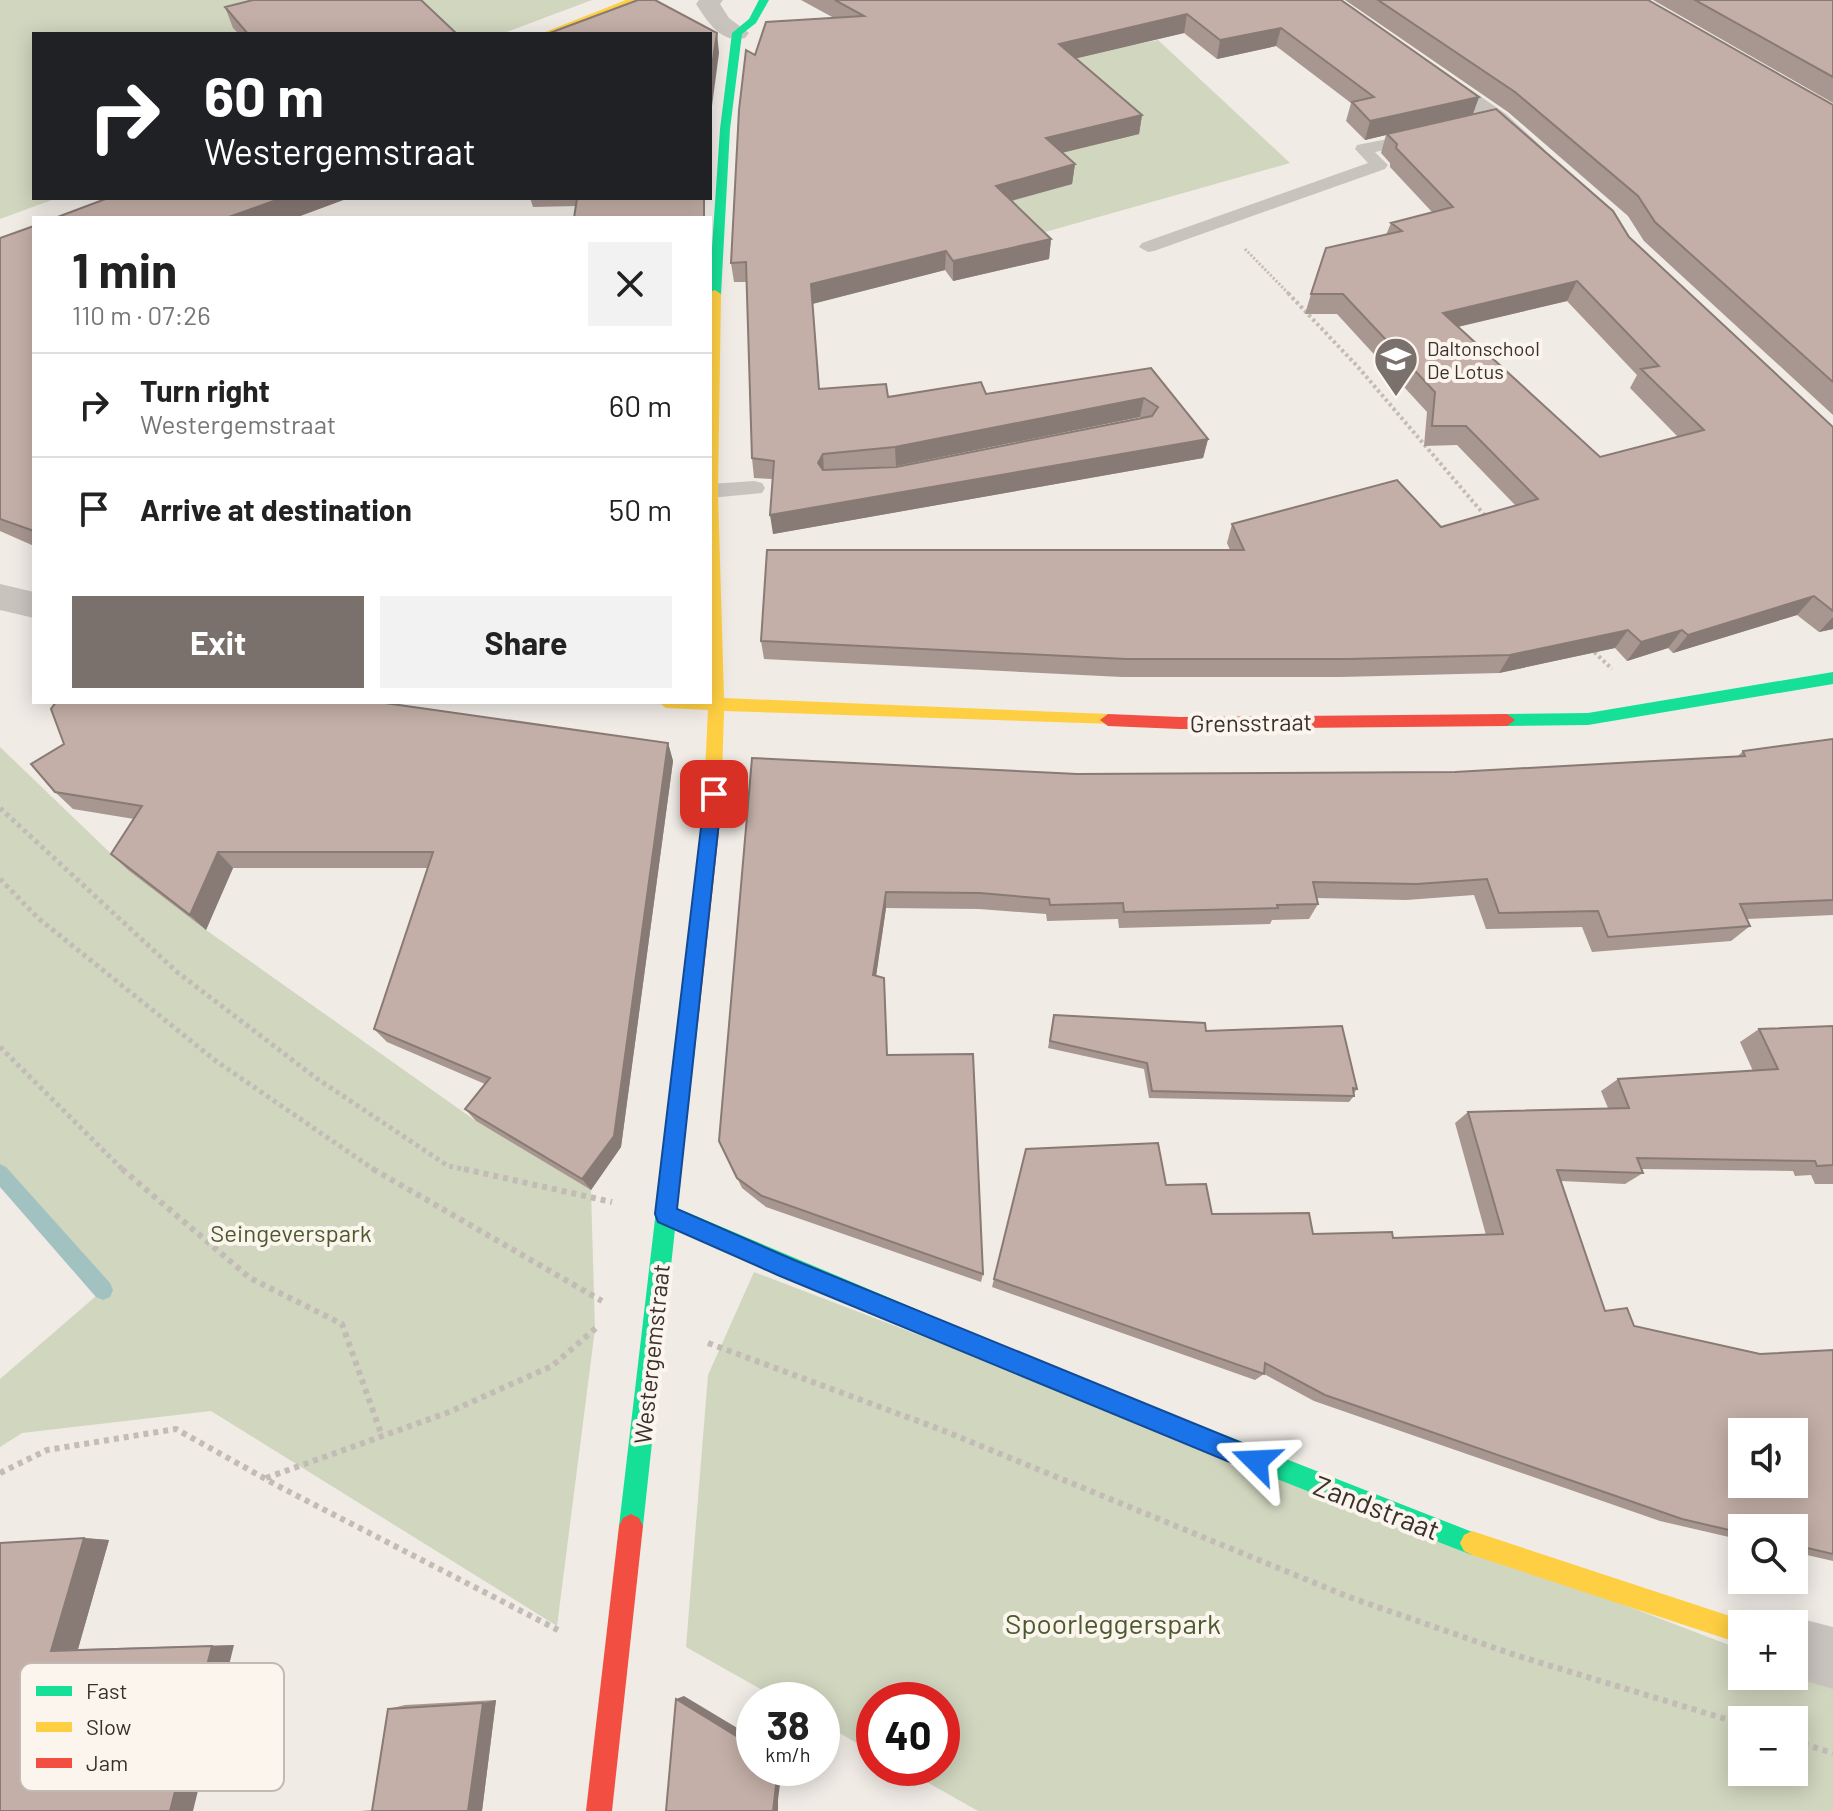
<!DOCTYPE html>
<html lang="en">
<head>
<meta charset="utf-8">
<style>
	:root { --surface:#fff; --page:#f2f2f2; --text:#222; --muted:#767676; --line:#e0e0e0; --accent:#7a716c }
	body { margin:0; font-family:Barlow,sans-serif; background:var(--page); color:var(--text); height:100vh; display:flex; flex-direction:column; font-size:30px; white-space:nowrap }
	* { box-sizing:border-box; margin:0 }
	p { font-size:26px; color:var(--muted) }
	.icon { flex:none; width:44px; height:44px; fill:none; stroke:currentColor; stroke-width:2; stroke-linecap:round; stroke-linejoin:round }
	.map { position:relative; flex:1; overflow:hidden }
	.sheet { position:absolute; left:32px; top:216px; width:680px; height:488px; display:flex; flex-direction:column; background:var(--surface); border-radius:0px; box-shadow:0 4px 20px #0003 }
	.sheet>* { flex:none }
	.hud { position:absolute; left:32px; top:32px; width:680px; height:168px; border-radius:0px; box-shadow:0 4px 20px #0003; background:#202124; color:#fff; overflow:hidden }
	.tools { position:absolute; left:1728px; top:1418px; display:grid; gap:16px }
	.tools a { display:grid; place-items:center; width:80px; height:80px; border-radius:0px; background:var(--surface); box-shadow:0 4px 20px #0003; font-size:40px }
	.speed { position:absolute; left:736px; top:1682px; display:flex; gap:16px; font-size:40px; font-weight:700; text-align:center }
	.speed>* { display:grid; place-content:center; width:104px; height:104px; border-radius:50%; background:var(--surface); box-shadow:0 4px 20px #0003; line-height:1 }
	.speed small { font-size:20px; font-weight:400 }
	.speed .limit { border:12px solid #d22; background:#fff; color:#111 }
	.pin { position:absolute; display:grid; place-items:center; width:68px; height:68px; color:#fff; margin:-34px; border-radius:16px; box-shadow:0 4px 12px #0006 }
	.me { position:absolute; width:88px; margin:-44px; rotate:291deg; stroke-linejoin:round; filter:drop-shadow(0 0 6px #0008) }
	.turn { display:flex; align-items:center; gap:28px; height:168px; padding:0 40px; font-size:36px }
	.turn .icon { width:104px; height:104px; stroke-width:2.5 }
	.turn b { display:block; font-size:56px; line-height:68px }
	.round { display:grid; place-items:center; flex:none; width:84px; height:84px; border-radius:0px; background:var(--page) }
	.overview { display:flex; align-items:center; justify-content:space-between; height:136px; padding:0 40px }
	h1 { font-size:48px; font-weight:700; line-height:60px }
	.cta { display:flex; gap:16px; margin-top:auto; padding:16px 40px }
	.cta a { flex:1; height:92px; border-radius:0px; background:var(--accent); color:#fff; font-size:32px; font-weight:700; line-height:92px; text-align:center }
	.cta a+a { background:var(--page); color:var(--text) }
	ul { padding:0; list-style:none }
	li { display:flex; align-items:center; gap:24px; height:104px; padding:0 40px; border-top:2px solid var(--line) }
	li div { flex:1 }
	li b { display:block; font-size:30px }
	li em { font-style:normal }
	.map>svg:first-child { display:block }
</style>
</head>
<body>
<div class="map">
<svg width="1833" height="1811" viewBox="0 0 1833 1811">
	<rect width="100%" height="100%" fill="#f0ebe5"/>
	<path fill="#d1d6bf" fill-rule="evenodd" d="M 0,0 L 592,0 L 501,34 L 34,34 L 34,198 L 57,198 L 0,219 Z
		M 1158,40 L 1290,163 L 1031,236 L 754,123 Z
		M 0,747 L 128,870 L 206,930 L 476,1121 L 591,1190 L 595,1329 L 557,1626 L 211,1411 L 22,1433 L 0,1447 L 0,1379 L 103,1290 L 0,1173 Z
		M 754,1272 L 1742,1650 L 1742,1676 L 1833,1678 L 1833,1811 L 978,1811 L 902,1768 L 942,1768 L 942,1700 L 874,1700 L 874,1753 L 822,1723 L 822,1700 L 780,1700 L 686,1647 L 708,1375 ZM 1742,1720 L 1794,1720 L 1794,1772 L 1742,1772 Z"/>
	<g fill="none" stroke-linecap="round" stroke-linejoin="round">
		<path fill="#a1c2c1" fill-rule="evenodd" d="M 0,1164 L 6,1167 L 110,1283 L 113,1290 L 110,1297 L 103,1300 L 96,1297 L 0,1187 Z"/>
		<path stroke="#c2bbb6" stroke-width="3" stroke-dasharray="2 2" stroke-linecap="butt" d="M 1245,249 L 1290,295"/>
		<path stroke="#c2bbb6" stroke-width="4" stroke-dasharray="3 3" stroke-linecap="butt" d="M 1288,293 L 1358,367 L 1487,518
			M 1590,648 L 1612,669"/>
		<path stroke="#c2bbb6" stroke-width="5" stroke-dasharray="4 4" stroke-linecap="butt" d="M 0,808 L 177,972 L 316,1078 L 448,1166 L 473,1171
			M 0,879 L 38,918 L 216,1061 L 376,1171
			M 0,1047 L 124,1171"/>
		<path stroke="#c2bbb6" stroke-width="6" stroke-dasharray="5 5" stroke-linecap="butt" d="M 122,1169 L 250,1278 L 342,1324 L 382,1436
			M 373,1169 L 602,1301
			M 464,1169 L 612,1202
			M 708,1343 L 942,1430 L 1349,1597 L 1515,1655 L 1742,1724
			M 0,1473 L 47,1450 L 176,1429 L 280,1487 L 558,1630
			M 266,1478 L 449,1412 L 552,1366 L 596,1328
			M 1794,1741 L 1833,1753"/>
		<path fill="#c9c3be" fill-rule="evenodd" d="M 1418,133 L 1424,134 L 1426,138 L 1424,142 L 1375,152 L 1388,165 L 1385,169 L 1154,251 L 1148,252 L 1139,247 L 1142,243 L 1368,163 L 1355,149 L 1357,145 Z
			M 754,481 L 762,483 L 765,488 L 762,493 L 710,498 L 710,484 Z"/>
		<path fill="#c9c3be" fill-rule="evenodd" d="M 699,0 L 723,0 L 720,4 L 729,18 L 749,33 L 745,38 C 721,44 708,22 696,4 Z
			M 1314,0 L 1341,0 L 1506,114 L 1544,149 L 1540,155 L 1522,155 L 1488,124 Z
			M 0,584 L 34,592 L 34,618 L 0,610 Z
			M 1794,1617 L 1833,1627 L 1833,1689 L 1788,1676 L 1794,1676 L 1794,1624 L 1778,1624 Z"/>
		<path fill="#16e098" fill-rule="evenodd" d="M 759,0 L 769,0 L 756,23 L 742,34 L 730,129 L 721,294 L 715,298 L 710,296 L 710,277 L 720,129 L 732,33 L 749,19 Z
			M 1833,672 L 1833,684 L 1588,725 L 1507,726 L 1499,720 L 1507,714 L 1588,713 Z
			M 688,1014 L 695,1017 L 698,1023 L 677,1208 L 1067,1373 L 1480,1535 L 1484,1543 L 1480,1551 L 1472,1555 C 1204,1452 938,1345 675,1229 L 643,1526 L 639,1534 L 631,1538 L 623,1534 L 619,1526 L 678,1023 L 681,1017 Z"/>
		<path fill="#ffcf43" fill-rule="evenodd" d="M 626,0 L 640,0 L 554,34 L 540,34 Z
			M 715,290 L 721,294 L 718,493 L 724,698 L 1108,714 L 1114,716 L 1116,720 L 1114,724 L 724,711 L 721,813 L 718,818 L 706,818 L 703,813 L 708,710 L 666,708 L 658,702 L 710,702 L 710,292 Z
			M 1472,1531 L 1742,1620 L 1751,1624 L 1742,1624 L 1742,1644 L 1472,1555 L 1464,1551 L 1460,1543 L 1464,1535 Z"/>
		<path fill="#f24e42" fill-rule="evenodd" d="M 1108,714 L 1180,717 L 1507,714 L 1515,720 L 1507,726 L 1180,729 L 1108,726 L 1100,720 Z
			M 712,806 L 721,813 L 698,1023 L 695,1029 L 688,1032 L 681,1029 L 678,1023 L 703,813 Z
			M 631,1514 L 639,1518 L 643,1526 L 612,1811 L 586,1811 L 619,1526 L 623,1518 Z"/>
	</g>
	<path fill="#a89690" fill-rule="evenodd" d="M 801,0 L 1341,0 L 1479,97 L 1473,114 L 1629,237 L 1833,427 L 1833,629 L 1819,632 L 1797,615 L 1673,653 L 1668,648 L 1627,661 L 1615,648 L 1499,673 L 1340,677 L 1122,677 L 764,659 L 761,641 L 1230,550 L 1227,543 L 1232,524 L 1441,527 L 1516,506 L 1457,445 L 1424,446 L 1427,412 L 1337,314 L 1305,314 L 1311,294 L 1386,235 L 1391,223 L 1432,212 L 1390,167 L 1390,163 L 1381,153 L 1386,135 L 1365,140 L 1346,121 L 1351,103 L 1276,46 L 1217,59 L 1184,33 L 1076,58 L 1142,115 L 1139,134 L 1062,153 L 1075,164 L 1072,184 L 1012,201 L 1051,239 L 1049,259 L 953,281 L 945,270 L 812,304 L 819,389 L 888,397 L 986,394 L 1151,368 L 1208,439 L 1203,458 L 773,534 L 772,479 L 754,478 L 752,458 L 747,282 L 734,282 L 731,263 L 755,55 L 834,18 ZM 1567,301 L 1637,375 L 1630,388 L 1678,437 L 1600,457 L 1458,327 ZM 1140,417 L 1141,418 L 896,467 L 882,467 L 896,466 Z
		M 1345,0 L 1648,0 L 1833,105 L 1833,415 L 1644,241 L 1628,216 L 1508,112 Z
		M 1653,0 L 1833,0 L 1833,103 Z
		M 225,7 L 457,34 L 239,34 L 233,28 Z
		M 530,198 L 703,198 L 703,199 L 576,206 L 533,207 Z
		M 34,226 L 34,546 L 0,531 L 0,238 Z
		M 1833,739 L 1833,915 L 1747,919 L 1750,926 L 1731,941 L 1592,952 L 1582,927 L 1486,929 L 1474,895 L 1406,900 L 1317,898 L 1318,904 L 1309,919 L 1272,920 L 1270,924 L 1119,928 L 1118,919 L 1047,921 L 1046,914 L 979,909 L 886,908 L 876,976 L 887,1055 L 983,1274 L 981,1282 L 766,1207 L 742,1188 L 719,1141 L 752,758 L 1077,774 L 1455,772 L 1737,757 L 1743,751 Z
		M 668,743 L 673,761 L 621,1147 L 591,1190 L 476,1121 L 465,1109 L 485,1084 L 387,1042 L 374,1029 L 428,868 L 233,868 L 206,930 L 128,870 L 111,854 L 134,819 L 73,809 L 55,792 Z
		M 1054,1015 L 1206,1031 L 1357,1089 L 1354,1093 L 1354,1096 L 1349,1102 L 1149,1098 L 1144,1069 L 1048,1048 Z
		M 1833,1026 L 1833,1184 L 1815,1184 L 1811,1175 L 1795,1176 L 1793,1171 L 1641,1169 L 1643,1173 L 1625,1184 L 1561,1181 L 1605,1311 L 1634,1326 L 1760,1354 L 1833,1350 L 1833,1561 L 1794,1552 L 1794,1528 L 1742,1528 L 1742,1540 L 1660,1521 L 1314,1401 L 1264,1374 L 1255,1380 L 992,1287 L 1026,1149 L 1166,1185 L 1212,1214 L 1313,1234 L 1393,1238 L 1486,1235 L 1455,1123 L 1468,1112 L 1608,1108 L 1601,1091 L 1618,1079 L 1753,1071 L 1740,1042 L 1759,1029 Z
		M 84,1538 L 109,1540 L 78,1649 L 234,1645 L 0,1811 Z
		M 496,1700 L 482,1811 L 360,1811 L 373,1810 L 388,1709 L 405,1705 Z"/>
	<path fill="#887a75" d="M 1187,14 L 1184,33 L 1057,63 L 1059,44 Z
		M 1281,28 L 1276,46 L 1217,59 L 1220,40 Z
		M 717,33 L 719,53 L 710,121 L 710,80 Z
		M 1479,97 L 1472,116 L 1387,134 L 1386,135 L 1365,140 L 1370,121 Z
		M 1142,115 L 1139,134 L 1044,157 L 1046,138 Z
		M 1075,164 L 1072,184 L 995,205 L 996,186 Z
		M 282,198 L 349,198 L 295,218 L 226,218 Z
		M 1051,239 L 1049,259 L 953,281 L 953,261 Z
		M 946,251 L 945,270 L 812,304 L 811,284 Z
		M 1577,281 L 1567,301 L 1435,332 L 1443,313 Z
		M 1144,398 L 1140,417 L 896,466 L 895,447 Z
		M 1208,439 L 1203,458 L 773,534 L 770,515 Z
		M 823,454 L 824,473 L 818,463 Z
		M 1814,596 L 1797,615 L 1673,653 L 1688,635 Z
		M 1833,617 L 1833,629 L 1819,632 Z
		M 1628,630 L 1615,648 L 1499,673 L 1510,655 Z
		M 1682,630 L 1668,648 L 1627,661 L 1641,642 Z
		M 668,743 L 673,761 L 621,1147 L 591,1190 L 582,1179 Z
		M 218,852 L 233,868 L 206,930 L 190,915 Z
		M 886,892 L 886,908 L 874,990 L 873,975 Z
		M 84,1538 L 109,1540 L 78,1649 L 51,1651 Z
		M 234,1645 L 193,1811 L 170,1811 L 212,1646 Z
		M 684,1696 L 754,1738 L 754,1747 L 676,1699 Z
		M 496,1700 L 482,1811 L 468,1811 L 483,1703 Z
		M 778,1768 L 782,1768 L 778,1800 L 778,1811 L 773,1811 Z"/>
	<path fill="#c3afa7" stroke="#887a75" stroke-width="2" fill-rule="evenodd" d="M 253,0 L 421,0 L 457,34 L 248,34 L 225,7 Z
		M 638,0 L 655,0 L 717,33 L 710,80 L 710,34 L 547,34 Z
		M 835,0 L 1341,0 L 1479,97 L 1370,121 L 1352,102 L 1374,97 L 1281,28 L 1220,40 L 1187,14 L 1059,44 L 1142,115 L 1046,138 L 1075,164 L 996,186 L 1051,239 L 953,261 L 946,251 L 811,284 L 819,389 L 886,384 L 888,397 L 981,382 L 986,394 L 1151,368 L 1208,439 L 770,515 L 774,461 L 752,458 L 746,262 L 731,263 L 739,110 L 746,50 L 755,55 L 766,22 L 864,16 ZM 1144,398 L 1158,407 L 1152,416 L 896,467 L 823,470 L 818,463 L 823,454 L 895,447 Z
		M 1378,0 L 1648,0 L 1833,105 L 1833,382 L 1655,222 L 1638,196 L 1515,92 Z
		M 1695,0 L 1833,0 L 1833,77 Z
		M 1496,109 L 1613,211 L 1629,237 L 1833,427 L 1833,611 L 1814,596 L 1688,635 L 1682,630 L 1641,642 L 1628,630 L 1510,655 L 1348,659 L 1126,659 L 761,641 L 767,550 L 1244,550 L 1232,524 L 1397,480 L 1441,527 L 1538,499 L 1466,426 L 1432,426 L 1435,392 L 1343,294 L 1311,294 L 1326,248 L 1402,231 L 1391,223 L 1453,207 L 1396,148 L 1397,144 L 1387,134 ZM 1577,281 L 1659,366 L 1641,369 L 1704,430 L 1600,457 L 1443,313 Z
		M 108,198 L 282,198 L 226,218 L 55,218 Z
		M 577,198 L 701,198 L 704,200 L 704,218 L 574,218 Z
		M 34,226 L 34,531 L 0,519 L 0,238 Z
		M 56,702 L 378,702 L 668,743 L 614,1136 L 582,1179 L 465,1109 L 490,1078 L 374,1029 L 433,852 L 218,852 L 190,915 L 111,854 L 142,806 L 55,792 L 31,764 L 64,744 L 51,709 Z
		M 1833,739 L 1833,900 L 1740,904 L 1750,926 L 1608,937 L 1598,911 L 1499,913 L 1487,879 L 1417,884 L 1313,882 L 1318,904 L 1277,905 L 1278,908 L 1124,912 L 1123,903 L 1050,905 L 1049,899 L 980,893 L 886,892 L 873,975 L 884,978 L 887,1055 L 973,1054 L 983,1274 L 762,1196 L 737,1178 L 719,1141 L 752,758 L 1077,774 L 1455,772 L 1745,756 L 1743,751 Z
		M 1054,1015 L 1205,1023 L 1206,1031 L 1342,1026 L 1357,1089 L 1353,1088 L 1354,1096 L 1152,1091 L 1147,1063 L 1050,1041 Z
		M 1833,1026 L 1833,1165 L 1817,1166 L 1815,1161 L 1637,1158 L 1643,1173 L 1557,1170 L 1605,1311 L 1627,1308 L 1634,1326 L 1760,1354 L 1833,1350 L 1833,1554 L 1794,1545 L 1794,1528 L 1742,1528 L 1742,1533 L 1682,1519 L 1325,1395 L 1265,1363 L 1264,1374 L 994,1279 L 1026,1149 L 1158,1143 L 1166,1185 L 1206,1184 L 1212,1214 L 1309,1213 L 1313,1234 L 1392,1232 L 1393,1238 L 1503,1234 L 1468,1112 L 1629,1108 L 1618,1079 L 1778,1069 L 1759,1029 ZM 1742,1432 L 1794,1432 L 1794,1484 L 1742,1484 Z
		M 84,1538 L 51,1651 L 212,1646 L 170,1811 L 0,1811 L 0,1543 Z
		M 676,1699 L 754,1747 L 754,1768 L 778,1768 L 773,1811 L 666,1811 Z
		M 483,1703 L 468,1811 L 372,1811 L 388,1709 Z"/>
	<path fill="#1a73e8" stroke="#114b97" stroke-width="2" d="M 714,787 L 722,794 L 677,1209 L 794,1260 L 1264,1452 L 1268,1461 L 1264,1469 L 1256,1473 L 780,1276 L 658,1222 L 655,1214 L 705,794 Z"/>
	<defs>
		<g id="school-pin" transform="scale(2.3)"><path d="M0 17L-7.5 6A9.5 9.5 0 1 1 7.5 6Z" fill="#7a716c" stroke="#fbf5ee"/><path d="M0-5L7-2L0 1L-7-2ZM-4 1L0 2.5L4 1V4Q0 6-4 4Z" fill="#fff"/></g>
	</defs>
	<g fill-rule="evenodd">
		<use href="#school-pin" x="1396" y="359"/>
	</g>
	<g text-anchor="middle" dominant-baseline="central" stroke-width="8" stroke-linejoin="round" paint-order="stroke">
		<g font-size="20" fill="#3b302b" stroke="#fbf5ee" text-anchor="start">
			<text x="1427" y="348">Daltonschool<tspan x="1427" dy="23">De Lotus</tspan></text>
		</g>
		<g font-size="24" fill="#3b302b" stroke="#fbf5ee">
			<text transform="translate(1251 722) rotate(-1)">Grensstraat</text>
			<text transform="translate(651 1354) rotate(-84)">Westergemstraat</text>
		</g>
		<g font-size="24" fill="#4a5a2e" stroke="#fbf5ee">
			<text x="291" y="1232">Seingeverspark</text>
		</g>
		<g font-size="28" fill="#3b302b" stroke="#fbf5ee">
			<text transform="translate(1377 1507) rotate(21)">Zandstraat</text>
		</g>
		<g font-size="28" fill="#4a5a2e" stroke="#fbf5ee">
			<text x="1113" y="1623">Spoorleggerspark</text>
		</g>
	</g>
	<rect x="20" y="1663" width="264" height="128" rx="12" fill="#fbf5ee" stroke="#c1bab4" stroke-width="2"/>
	<rect x="36" y="1686" width="36" height="10" fill="#16e098"/>
	<rect x="36" y="1722" width="36" height="10" fill="#ffcf43"/>
	<rect x="36" y="1758" width="36" height="10" fill="#f24e42"/>
	<g font-size="22" fill="#3b302b">
		<text x="86" y="1699">Fast</text>
		<text x="86" y="1735">Slow</text>
		<text x="86" y="1771">Jam</text>
	</g>
</svg>
<div class="tools">
<a><svg class="icon" aria-label="sound" viewBox="0 0 24 24"><path d="M4 9h4l5-4v14l-5-4H4zM17 9q2 3 0 6"/></svg></a>
<a><svg class="icon" aria-label="search" viewBox="0 0 24 24"><circle cx="10" cy="10" r="6"/><path d="M15 15l6 6"/></svg></a>
<a>+</a>
<a>−</a>
</div>
<div class="speed"><div>38<small>km/h</small></div><div class="limit">40</div></div>
<div class="pin" style="left:714px;top:794px;background:#d93025"><svg class="icon" aria-label="arrive" viewBox="0 0 24 24"><path d="M6 21V4h12l-3 4 3 4H6"/></svg></div>
<svg class="me" style="left:1256px;top:1461px" viewBox="-20 -20 40 40"><path d="M0-17L14 15 0 8-14 15z" fill="#1a73e8" stroke="#fff" stroke-width="4"/></svg>
<div class="hud">
<div class="turn"><svg class="icon" aria-label="right" viewBox="0 0 24 24"><path d="M7 20v-9h11M14 6l5 5-5 5"/></svg><div><b>60 m</b>Westergemstraat</div></div>
</div>
<section class="sheet">
<div class="overview"><div><h1>1 min</h1><p>110 m · 07:26</p></div><a class="round"><svg class="icon" aria-label="close" viewBox="0 0 24 24"><path d="M6 6l12 12M18 6L6 18"/></svg></a></div>
<ul>
<li><svg class="icon" aria-label="right" viewBox="0 0 24 24"><path d="M7 20v-9h11M14 6l5 5-5 5"/></svg><div><b>Turn right</b><p>Westergemstraat</p></div><em>60 m</em></li>
<li><svg class="icon" aria-label="arrive" viewBox="0 0 24 24"><path d="M6 21V4h12l-3 4 3 4H6"/></svg><div><b>Arrive at destination</b></div><em>50 m</em></li>
</ul>
<div class="cta"><a>Exit</a><a>Share</a></div>
</section>
</div>
</body>
</html>
